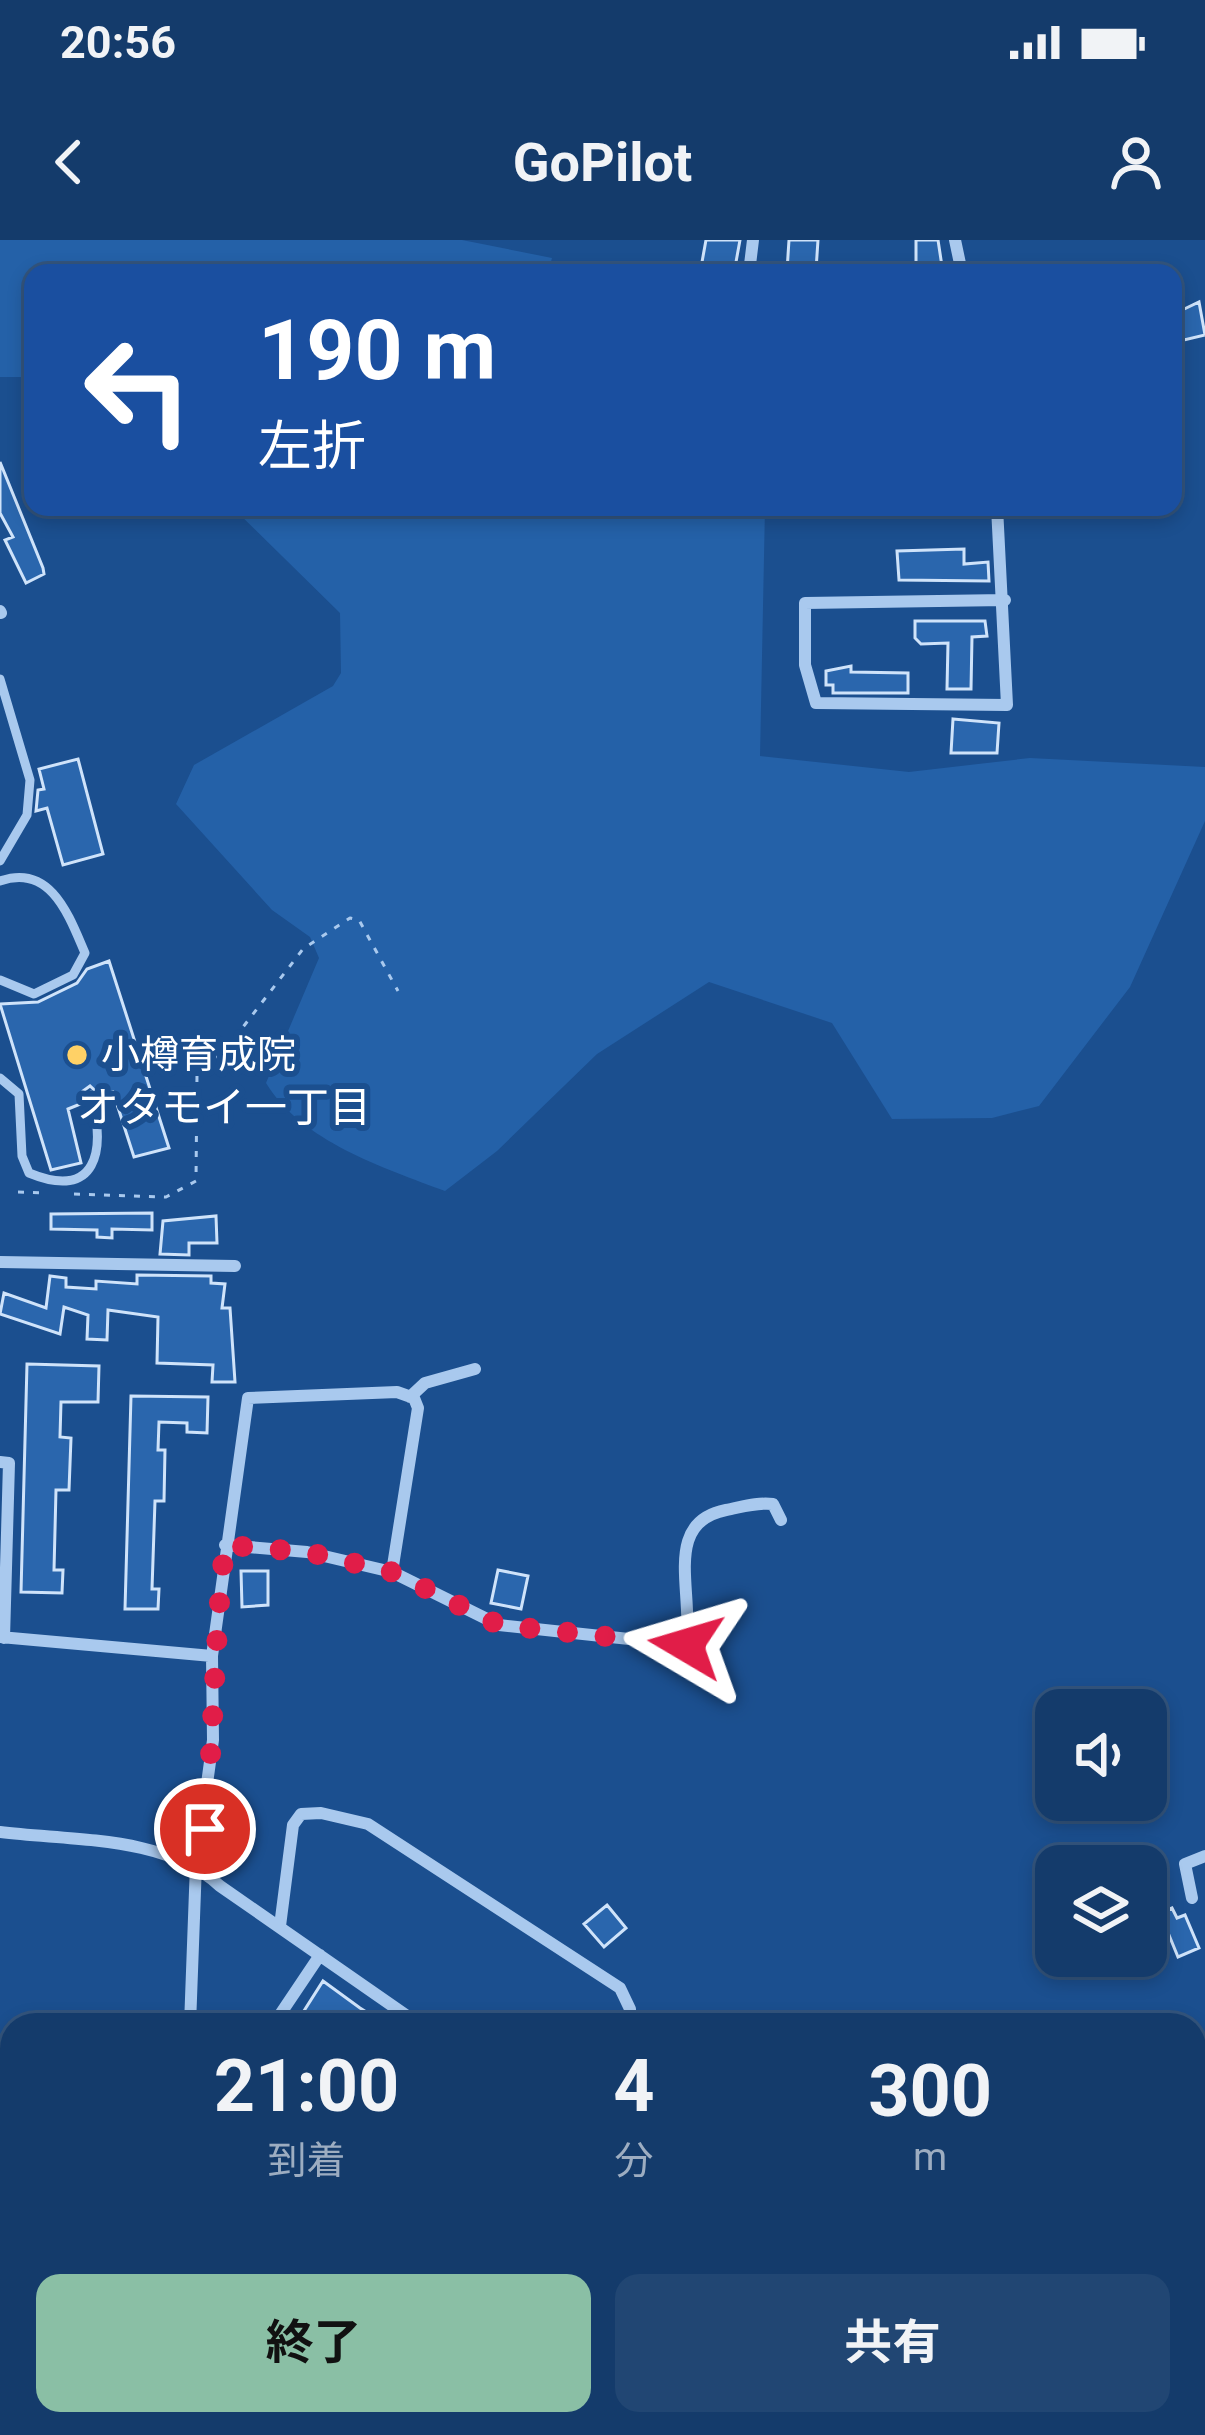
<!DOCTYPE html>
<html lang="ja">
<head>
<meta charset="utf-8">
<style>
	:root { --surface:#143b6b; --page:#214673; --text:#f1f3f6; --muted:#9dadc1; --line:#33557e; --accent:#8abfa5 }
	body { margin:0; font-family:Roboto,"Noto Sans JP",sans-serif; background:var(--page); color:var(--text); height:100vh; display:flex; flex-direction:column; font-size:45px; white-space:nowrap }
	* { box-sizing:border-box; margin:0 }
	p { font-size:39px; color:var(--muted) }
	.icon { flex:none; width:66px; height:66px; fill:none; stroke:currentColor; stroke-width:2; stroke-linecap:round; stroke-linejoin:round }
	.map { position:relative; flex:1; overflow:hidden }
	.panel { position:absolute; left:0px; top:1773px; width:1206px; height:423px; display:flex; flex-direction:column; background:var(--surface); border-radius:36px 36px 0 0; box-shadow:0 6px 18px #0003,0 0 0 3px var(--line) }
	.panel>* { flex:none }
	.top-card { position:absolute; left:24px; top:24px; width:1158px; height:252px; border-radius:24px; box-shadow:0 6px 18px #0003,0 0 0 3px var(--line); background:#1a4fa0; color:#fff; overflow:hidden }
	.controls { position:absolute; left:1035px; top:1449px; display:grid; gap:24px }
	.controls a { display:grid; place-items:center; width:132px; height:132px; border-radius:24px; background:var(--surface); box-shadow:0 6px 18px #0003,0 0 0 3px var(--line); font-size:60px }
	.pin { position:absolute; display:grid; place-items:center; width:102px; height:102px; color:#fff; margin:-51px; border:6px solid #fff; border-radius:50%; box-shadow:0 3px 12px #0007 }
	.me { position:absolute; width:132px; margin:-66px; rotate:277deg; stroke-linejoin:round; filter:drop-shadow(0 0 9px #0008) }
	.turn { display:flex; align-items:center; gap:42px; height:252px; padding:0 36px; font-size:54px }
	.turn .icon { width:156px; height:156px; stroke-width:2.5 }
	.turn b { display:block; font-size:84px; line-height:102px }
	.eta { display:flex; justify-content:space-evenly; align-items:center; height:204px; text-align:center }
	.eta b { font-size:72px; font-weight:700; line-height:84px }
	.primary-button { display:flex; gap:24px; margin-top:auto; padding:24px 36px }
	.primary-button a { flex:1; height:138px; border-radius:24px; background:var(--accent); color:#111; font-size:48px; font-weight:700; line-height:138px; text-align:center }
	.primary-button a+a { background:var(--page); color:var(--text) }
	.status { display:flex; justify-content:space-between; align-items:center; height:84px; padding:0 60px; background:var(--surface); direction:ltr }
	.status svg { height:33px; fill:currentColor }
	header { display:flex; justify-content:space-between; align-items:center; height:156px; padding:0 36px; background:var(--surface); font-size:54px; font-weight:700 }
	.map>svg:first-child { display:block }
</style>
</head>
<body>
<div class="status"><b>20:56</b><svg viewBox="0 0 49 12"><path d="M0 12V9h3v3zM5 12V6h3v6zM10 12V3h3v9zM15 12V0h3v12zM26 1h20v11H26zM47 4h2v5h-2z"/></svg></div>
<header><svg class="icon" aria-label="back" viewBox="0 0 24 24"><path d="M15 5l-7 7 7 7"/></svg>GoPilot<svg class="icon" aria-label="person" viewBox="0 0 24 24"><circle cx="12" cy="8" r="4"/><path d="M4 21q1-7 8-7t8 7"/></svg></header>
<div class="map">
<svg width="1205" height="2195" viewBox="0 0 1205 2195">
	<rect width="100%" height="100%" fill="#1b4f8f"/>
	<path fill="#2461a8" d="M 0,0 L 462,0 L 552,18 L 548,33 L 33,33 L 33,137 L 0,137 Z
		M 232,267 L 765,267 L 760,516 L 909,532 L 1030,518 L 1205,527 L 1205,581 L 1130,747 L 1039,866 L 992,878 L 892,879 L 832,783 L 709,742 L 597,814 L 497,911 L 445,951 C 384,928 301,901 266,843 L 319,718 L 310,697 L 272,670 L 176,564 L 194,525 L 333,446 L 341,433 L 340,373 Z"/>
	<path fill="#2a66ad" stroke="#cfe3fa" stroke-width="3" d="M 706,0 L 740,0 L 734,33 L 700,33 Z
		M 789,0 L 818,0 L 816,30 L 787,31 Z
		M 916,0 L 938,0 L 943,33 L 916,33 Z
		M 1199,62 L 1205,95 L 1184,100 L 1178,72 Z
		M 0,222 L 43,328 L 44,334 L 26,343 L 5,300 L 13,297 L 0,273 Z
		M 964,309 L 964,324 L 988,322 L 989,341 L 899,340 L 897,311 Z
		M 915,381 L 985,381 L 987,396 L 972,397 L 971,449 L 947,449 L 948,403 L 921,404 L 915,398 Z
		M 851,426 L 851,432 L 908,433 L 908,453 L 833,453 L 833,445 L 826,445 L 826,431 Z
		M 953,479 L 999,483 L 997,513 L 951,513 Z
		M 78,519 L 103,614 L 63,625 L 47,568 L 36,571 L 38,550 L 44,549 L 39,529 Z
		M 109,721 L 169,908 L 134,917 L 113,852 L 101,856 L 90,846 L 83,851 L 83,863 L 68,869 L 81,923 L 51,930 L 0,764 L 38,762 L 77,743 L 87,729 Z
		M 152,973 L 152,990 L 112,989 L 112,998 L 97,997 L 97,990 L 51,989 L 51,974 Z
		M 216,976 L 217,1003 L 189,1003 L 189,1015 L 160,1014 L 163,981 Z
		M 137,1035 L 211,1036 L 211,1043 L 225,1044 L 222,1068 L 230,1068 L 235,1142 L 212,1142 L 213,1125 L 157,1123 L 158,1077 L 108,1070 L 107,1100 L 87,1099 L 88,1075 L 64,1067 L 60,1094 L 0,1074 L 4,1053 L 46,1068 L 50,1036 L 66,1038 L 66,1047 L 96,1049 L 96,1041 L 137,1044 Z
		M 27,1124 L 99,1126 L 98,1162 L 61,1162 L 60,1197 L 71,1198 L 69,1250 L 56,1250 L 54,1330 L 63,1330 L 62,1353 L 21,1352 Z
		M 131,1156 L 208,1157 L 207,1193 L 187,1192 L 187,1183 L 159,1182 L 158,1210 L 165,1210 L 164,1261 L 155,1261 L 152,1349 L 159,1349 L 158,1369 L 125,1369 Z
		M 498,1330 L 528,1336 L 521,1369 L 491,1363 Z
		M 241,1331 L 268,1331 L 268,1365 L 242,1367 Z
		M 607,1665 L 626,1688 L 604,1707 L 584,1684 Z
		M 1172,1668 L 1177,1678 L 1185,1675 L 1199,1708 L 1178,1717 L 1160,1673 Z
		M 323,1741 L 360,1768 L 387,1785 L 348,1785 L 334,1775 L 327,1785 L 295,1785 Z"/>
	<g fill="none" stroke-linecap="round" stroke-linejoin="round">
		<path stroke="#a9c9ee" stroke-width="3" stroke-dasharray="6 9" stroke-linecap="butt" d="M 18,952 L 46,953
			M 74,954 L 166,957 L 196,941 L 197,834 L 230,804 L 303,709 L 350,678 L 359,680 L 398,751"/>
		<path stroke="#a9c9ee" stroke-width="9" d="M 0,439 L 30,540 L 27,575 L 0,621
			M 0,641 C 51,623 69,676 85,713 L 73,735 L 34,754 L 0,740
			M 0,838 L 19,854 L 22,916 L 29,933 C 97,961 106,911 91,855"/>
		<path stroke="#a9c9ee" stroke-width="12" d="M 955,0 L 962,33
			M 749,33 L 753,0
			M 997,267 L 1007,465 L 816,463 L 805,425 L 805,363 L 1005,360
			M 0,371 L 1,373
			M 0,1022 L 235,1026
			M 410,1157 L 425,1143 L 475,1129
			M 0,1222 L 9,1223 L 4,1398
			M 225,1305 L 307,1312 L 392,1332 L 499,1385 L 685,1405 C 696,1356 660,1283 726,1270 C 742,1267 757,1262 773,1264 L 781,1280
			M 0,1397 L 212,1416
			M 0,1592 C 72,1601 165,1595 220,1646 L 420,1785
			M 1192,1658 L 1185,1624 L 1205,1616
			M 280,1686 L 293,1585 L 301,1574 L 321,1573 L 368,1584 L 620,1748 L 630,1769 L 628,1785
			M 190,1785 L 196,1624 L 213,1500 L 212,1416 L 248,1158 L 397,1152 L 414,1158 L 418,1168 L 392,1332
			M 273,1785 L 320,1715
			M 0,1869 L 10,1935 L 0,1937
			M 0,2056 L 12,2143
			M 967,2184 L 981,2195
			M 377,2195 L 391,2184"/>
	</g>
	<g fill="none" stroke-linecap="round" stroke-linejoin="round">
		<path stroke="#e11d48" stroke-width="21" stroke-dasharray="0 37.8" d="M 205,1589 C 214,1494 214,1400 225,1305 L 307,1312 L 392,1332 L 499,1385 L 686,1405"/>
	</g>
	<circle fill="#ffd166" stroke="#1b4f8f" stroke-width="4.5" cx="77" cy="815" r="12"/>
	<g text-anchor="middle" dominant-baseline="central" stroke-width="12" stroke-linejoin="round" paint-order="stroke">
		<g font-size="39" fill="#fff" stroke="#1b4f8f" text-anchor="start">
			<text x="101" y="815">小樽育成院</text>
		</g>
		<g font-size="42" fill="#fff" stroke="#1b4f8f">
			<text x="224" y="867">オタモイ一丁目</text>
		</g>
	</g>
</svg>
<div class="controls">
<a><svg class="icon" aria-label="sound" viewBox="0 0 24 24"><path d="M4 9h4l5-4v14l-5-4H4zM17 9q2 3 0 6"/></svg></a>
<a><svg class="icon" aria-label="layers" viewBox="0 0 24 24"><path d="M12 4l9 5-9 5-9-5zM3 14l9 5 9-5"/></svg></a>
</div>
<div class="pin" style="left:205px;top:1589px;background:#d93025"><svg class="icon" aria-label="arrive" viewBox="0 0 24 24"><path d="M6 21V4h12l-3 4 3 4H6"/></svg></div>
<svg class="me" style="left:686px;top:1405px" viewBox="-20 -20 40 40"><path d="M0-17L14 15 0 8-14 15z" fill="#e11d48" stroke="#fff" stroke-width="4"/></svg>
<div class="top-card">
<div class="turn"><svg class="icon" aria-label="left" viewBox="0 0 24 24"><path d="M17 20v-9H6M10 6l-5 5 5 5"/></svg><div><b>190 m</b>左折</div></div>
</div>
<section class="panel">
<div class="eta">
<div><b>21:00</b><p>到着</p></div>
<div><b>4</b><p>分</p></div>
<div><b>300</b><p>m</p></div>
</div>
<div class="primary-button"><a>終了</a><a>共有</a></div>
</section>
</div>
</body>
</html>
